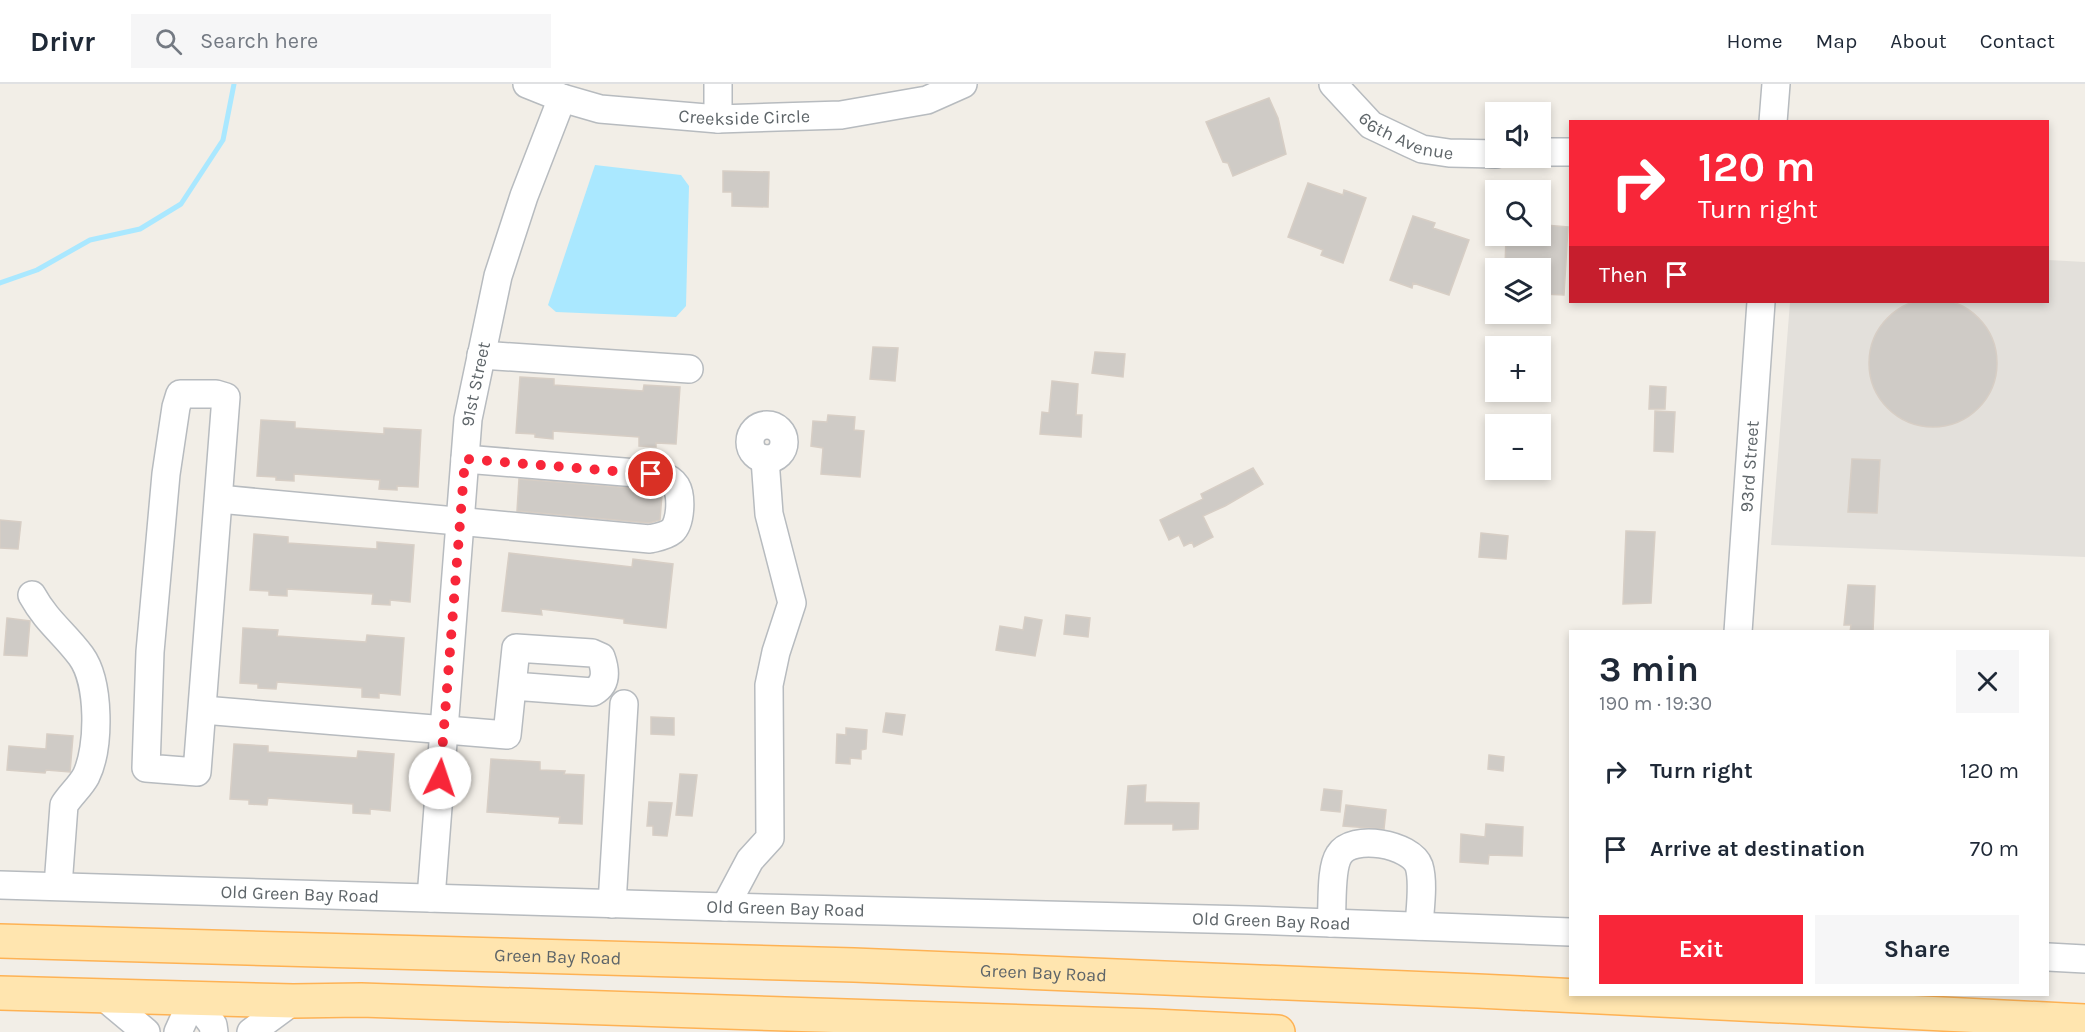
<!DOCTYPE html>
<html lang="en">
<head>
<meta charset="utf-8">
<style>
	:root { --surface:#fff; --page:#f6f6f7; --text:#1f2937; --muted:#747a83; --line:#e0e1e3; --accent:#f82639 }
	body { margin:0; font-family:Karla,sans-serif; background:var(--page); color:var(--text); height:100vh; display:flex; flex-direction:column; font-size:22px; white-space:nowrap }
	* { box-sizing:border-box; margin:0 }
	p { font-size:20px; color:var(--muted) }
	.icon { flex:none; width:33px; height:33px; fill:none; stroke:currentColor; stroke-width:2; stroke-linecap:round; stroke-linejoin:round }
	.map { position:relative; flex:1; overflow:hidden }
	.drawer { position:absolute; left:1569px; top:546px; width:480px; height:366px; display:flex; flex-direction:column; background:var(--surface); border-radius:0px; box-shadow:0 3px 9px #0003 }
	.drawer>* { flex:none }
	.banner { position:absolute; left:1569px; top:36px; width:480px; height:183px; border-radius:0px; box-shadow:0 3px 9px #0003; background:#f82639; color:#fff; overflow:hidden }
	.buttons { position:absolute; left:1485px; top:18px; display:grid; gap:12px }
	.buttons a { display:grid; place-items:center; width:66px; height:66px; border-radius:0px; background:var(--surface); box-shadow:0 3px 9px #0003; font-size:30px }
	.pin { position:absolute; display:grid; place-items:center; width:51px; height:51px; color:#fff; margin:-26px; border:3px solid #fff; border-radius:50%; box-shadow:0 2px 6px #0007 }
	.me { position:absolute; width:66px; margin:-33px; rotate:4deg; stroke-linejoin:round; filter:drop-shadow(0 0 4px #0008) }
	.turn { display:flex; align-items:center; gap:21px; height:126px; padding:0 30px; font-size:27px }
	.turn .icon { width:78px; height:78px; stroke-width:2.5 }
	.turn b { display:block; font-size:42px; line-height:51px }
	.then { display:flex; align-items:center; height:57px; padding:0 30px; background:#0003; gap:12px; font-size:22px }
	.round { display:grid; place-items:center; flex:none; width:63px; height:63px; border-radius:0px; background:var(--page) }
	.overview { display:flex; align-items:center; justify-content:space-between; height:102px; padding:0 30px }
	h1 { font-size:36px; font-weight:700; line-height:45px }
	.button { display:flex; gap:12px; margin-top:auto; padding:12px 30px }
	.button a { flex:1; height:69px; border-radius:0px; background:var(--accent); color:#fff; font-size:24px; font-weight:700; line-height:69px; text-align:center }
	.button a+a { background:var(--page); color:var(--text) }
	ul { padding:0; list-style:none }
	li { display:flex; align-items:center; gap:18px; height:78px; padding:0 30px }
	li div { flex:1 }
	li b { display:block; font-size:22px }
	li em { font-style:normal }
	header { display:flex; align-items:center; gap:36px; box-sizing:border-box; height:84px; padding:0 30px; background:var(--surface); border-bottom:2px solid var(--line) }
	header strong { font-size:28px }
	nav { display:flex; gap:33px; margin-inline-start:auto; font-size:21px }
	.search { width:420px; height:54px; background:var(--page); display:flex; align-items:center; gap:15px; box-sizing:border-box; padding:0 21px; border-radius:0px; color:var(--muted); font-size:22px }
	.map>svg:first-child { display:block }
</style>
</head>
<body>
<header>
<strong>Drivr</strong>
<div class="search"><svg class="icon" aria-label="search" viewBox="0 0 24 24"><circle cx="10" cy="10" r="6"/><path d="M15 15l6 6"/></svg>Search here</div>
<nav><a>Home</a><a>Map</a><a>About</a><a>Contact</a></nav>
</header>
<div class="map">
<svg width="2085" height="948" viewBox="0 0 2085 948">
	<rect width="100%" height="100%" fill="#f2eee7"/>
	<path fill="#e3e0db" d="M 2048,176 L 2085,178 L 2085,473 L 1771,461 L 1790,218 L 2048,218 Z"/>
	<path fill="#aae8ff" d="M 595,81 L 681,91 L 689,102 L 686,222 L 676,233 L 556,228 L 548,221 Z"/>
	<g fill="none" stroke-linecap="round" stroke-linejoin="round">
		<path stroke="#aae8ff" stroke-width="5" d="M 0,199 L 37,186 L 90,156 L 140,145 L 181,120 L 223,56 L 234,0"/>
	</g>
	<path fill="#cfcbc6" stroke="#d7cec5" stroke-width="1.5" d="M 1269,14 L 1278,34 L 1286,70 L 1233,92 L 1228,79 L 1223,78 L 1206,38 Z
		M 723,87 L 769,88 L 768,123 L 732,122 L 732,108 L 723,108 Z
		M 1308,99 L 1343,111 L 1344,106 L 1366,114 L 1343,179 L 1321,171 L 1323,166 L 1288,153 Z
		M 1413,132 L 1435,139 L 1433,144 L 1469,156 L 1449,211 L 1413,199 L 1412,204 L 1390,196 Z
		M 1545,141 L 1568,143 L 1564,211 L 1542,210 L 1540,184 L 1505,184 L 1506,152 L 1540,152 L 1540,150 L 1544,150 Z
		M1869 279a64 64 0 1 1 128 0a64 64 0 1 1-128 0Z
		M 873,263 L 898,264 L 895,297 L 870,295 Z
		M 1095,268 L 1125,270 L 1123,293 L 1092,289 Z
		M 520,293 L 554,295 L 554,301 L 643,307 L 644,301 L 680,303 L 676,360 L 656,359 L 656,363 L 639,362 L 639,353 L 553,347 L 553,355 L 535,353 L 535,350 L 516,349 Z
		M 1052,297 L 1078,300 L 1076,331 L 1082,331 L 1081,353 L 1040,350 L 1042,328 L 1049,329 Z
		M 1650,302 L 1666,303 L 1665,325 L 1649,325 Z
		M 1655,327 L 1675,328 L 1673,368 L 1654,367 Z
		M 828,331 L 855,333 L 854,346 L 864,347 L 860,393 L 821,390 L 823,364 L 811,362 L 813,337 L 827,338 Z
		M 261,336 L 295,338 L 295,344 L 384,350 L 384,344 L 421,346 L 418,403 L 397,402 L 397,406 L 379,405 L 380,396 L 294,390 L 294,397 L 276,396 L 276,393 L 257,392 Z
		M 1852,375 L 1880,376 L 1877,429 L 1848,428 Z
		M 1253,384 L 1263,400 L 1225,422 L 1203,432 L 1213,453 L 1194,463 L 1192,458 L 1184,462 L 1179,451 L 1169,456 L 1160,436 L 1203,415 L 1201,410 Z
		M 519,395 L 657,406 L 662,410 L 660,436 L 649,439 L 517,427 Z
		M 0,436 L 21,438 L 18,465 L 0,464 Z
		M 1626,447 L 1655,448 L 1651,519 L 1623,520 Z
		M 1481,449 L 1508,452 L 1506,475 L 1479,473 Z
		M 254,450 L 288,453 L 288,459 L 377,465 L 377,458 L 414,461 L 410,518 L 390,516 L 390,521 L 372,520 L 373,510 L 287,505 L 287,512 L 269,511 L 269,507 L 250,506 Z
		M 509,469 L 632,483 L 633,475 L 673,480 L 666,544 L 624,539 L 624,535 L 541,525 L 542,531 L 502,527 Z
		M 1848,501 L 1875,502 L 1873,548 L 1850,548 L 1851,541 L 1844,541 Z
		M 1066,531 L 1090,534 L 1088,553 L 1064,550 Z
		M 1025,533 L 1042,536 L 1035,572 L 996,566 L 1000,542 L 1023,546 Z
		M 7,534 L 30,537 L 27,572 L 4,571 Z
		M 243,544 L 278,546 L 277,552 L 366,558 L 367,551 L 404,554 L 400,611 L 379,609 L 379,614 L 362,613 L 362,604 L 277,598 L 276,605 L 258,604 L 258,600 L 240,599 Z
		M 886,629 L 905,631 L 902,651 L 883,648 Z
		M 651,633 L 674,634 L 674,651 L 651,650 Z
		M 846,644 L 867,646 L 866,665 L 861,666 L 861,675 L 850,674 L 850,680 L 836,679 L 837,650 L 846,651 Z
		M 47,650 L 73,652 L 70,688 L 46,686 L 45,689 L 7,686 L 9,662 L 46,665 Z
		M 234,660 L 268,662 L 268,668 L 357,674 L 358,667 L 394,670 L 390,727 L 370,725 L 370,730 L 353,729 L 353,720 L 268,714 L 267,721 L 249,720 L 249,716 L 230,715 Z
		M 1489,671 L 1504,673 L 1503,687 L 1488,685 Z
		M 491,675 L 540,678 L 540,686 L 565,687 L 564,690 L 584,691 L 582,740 L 559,739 L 560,733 L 487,728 Z
		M 680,690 L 697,691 L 692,732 L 676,731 Z
		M 1146,701 L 1145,718 L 1199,719 L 1198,745 L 1173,746 L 1173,740 L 1125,740 L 1128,702 Z
		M 1324,705 L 1342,707 L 1340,728 L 1321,726 Z
		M 649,718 L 672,719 L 667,752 L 653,751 L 653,742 L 647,742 Z
		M 1346,721 L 1386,726 L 1384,745 L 1343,742 Z
		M 1486,740 L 1523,743 L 1522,772 L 1489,771 L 1488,780 L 1460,778 L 1461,750 L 1485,753 Z"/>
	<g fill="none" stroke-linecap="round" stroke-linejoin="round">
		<g stroke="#b7bbbf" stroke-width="30">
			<g id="minor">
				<path id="s1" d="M 527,0 L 562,14 L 600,25 L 718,35 L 841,31 L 927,16 L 963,0"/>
				<path id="s2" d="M 1333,0 L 1371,41 L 1409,59 L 1422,65 L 1449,69 L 1496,70"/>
				<path d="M 718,35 L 718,0"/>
				<path d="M 1773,38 L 1776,0"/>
				<path d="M 1540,68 L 1570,68"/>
				<path d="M 481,271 L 689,285"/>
				<path d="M 180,310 L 216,310 L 226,313 L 197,688 L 146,684 L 150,568 L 166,390 L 176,323 Z"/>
				<circle cx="767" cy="358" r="17"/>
				<path d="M 219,415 L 650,455 C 658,453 666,452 672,447 C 681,439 682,412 676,402 C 672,396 667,394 661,391 L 465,375"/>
				<path d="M 32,511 C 47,538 64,549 81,572 C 100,598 100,663 86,692 C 80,703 71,710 64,721 L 58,802"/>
				<path id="s3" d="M 1738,548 L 1761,218"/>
				<path d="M 203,626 L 507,651 L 516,564 L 592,569 L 601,573 C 606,587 607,600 593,608 L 513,602"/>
				<path id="s4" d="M 0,801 L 725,823 L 1249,836 L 1570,848"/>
				<path id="s5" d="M 431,814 L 468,335 L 498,192 L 524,112 L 562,14"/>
				<path d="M 612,820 L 624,620"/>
				<path d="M 725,823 L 750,776 L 770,754 L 769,601 L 776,568 L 792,519 L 769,430 L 765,375"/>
				<path d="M 1331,839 C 1333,821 1330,785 1339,771 C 1352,749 1411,760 1419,782 C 1424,798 1420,825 1419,842"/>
				<path d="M 2048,873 L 2085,875"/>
				<path d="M 104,913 L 146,948"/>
				<path d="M 178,948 L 193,915 L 213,941 L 214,948"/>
				<path d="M 251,948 L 293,917"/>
			</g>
		</g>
		<g stroke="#feb254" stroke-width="36">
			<g id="major">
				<path id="s6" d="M 0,857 L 854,881 L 1478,907 L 2085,937"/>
				<path d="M 0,909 L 293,917 L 361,916 L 1154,942 L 1278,948"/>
			</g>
		</g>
		<use href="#minor" stroke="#fff" stroke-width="27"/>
		<use href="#major" stroke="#ffe5af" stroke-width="33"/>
	</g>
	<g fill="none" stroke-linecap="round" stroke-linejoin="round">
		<path stroke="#f82639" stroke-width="10" stroke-dasharray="0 18" d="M 440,694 L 465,375 L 651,390"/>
	</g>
	<g text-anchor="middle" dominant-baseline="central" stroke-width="4.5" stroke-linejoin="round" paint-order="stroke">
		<g font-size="18" fill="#5e6569" stroke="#fff">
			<text stroke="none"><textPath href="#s1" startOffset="222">Creekside Circle</textPath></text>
			<text stroke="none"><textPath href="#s2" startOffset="93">66th Avenue</textPath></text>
			<text stroke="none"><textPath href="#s5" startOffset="516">91st Street</textPath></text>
			<text stroke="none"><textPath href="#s3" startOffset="166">93rd Street</textPath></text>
			<text stroke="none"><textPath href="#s4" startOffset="300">Old Green Bay Road</textPath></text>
			<text stroke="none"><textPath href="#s4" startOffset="786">Old Green Bay Road</textPath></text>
			<text stroke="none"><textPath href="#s4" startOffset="1272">Old Green Bay Road</textPath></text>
			<text stroke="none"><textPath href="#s6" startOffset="558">Green Bay Road</textPath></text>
			<text stroke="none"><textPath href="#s6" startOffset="1044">Green Bay Road</textPath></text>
		</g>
	</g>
</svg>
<div class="buttons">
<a><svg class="icon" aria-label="sound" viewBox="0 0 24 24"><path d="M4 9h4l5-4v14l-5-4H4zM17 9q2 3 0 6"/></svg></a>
<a><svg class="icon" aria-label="search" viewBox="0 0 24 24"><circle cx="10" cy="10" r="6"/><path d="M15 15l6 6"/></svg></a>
<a><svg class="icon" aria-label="layers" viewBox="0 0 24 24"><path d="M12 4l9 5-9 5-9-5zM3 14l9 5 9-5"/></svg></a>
<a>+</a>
<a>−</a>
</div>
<div class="pin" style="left:651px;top:390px;background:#d93025"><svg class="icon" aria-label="arrive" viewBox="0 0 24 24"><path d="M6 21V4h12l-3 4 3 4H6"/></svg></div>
<svg class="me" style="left:440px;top:694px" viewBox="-20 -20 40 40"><circle r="19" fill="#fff"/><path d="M0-13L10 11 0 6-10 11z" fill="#f82639"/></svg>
<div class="banner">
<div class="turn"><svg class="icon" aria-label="right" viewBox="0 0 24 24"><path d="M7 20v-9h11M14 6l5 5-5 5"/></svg><div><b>120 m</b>Turn right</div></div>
<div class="then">Then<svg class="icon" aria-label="arrive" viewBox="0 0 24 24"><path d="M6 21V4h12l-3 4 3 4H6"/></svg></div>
</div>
<section class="drawer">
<div class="overview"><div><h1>3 min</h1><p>190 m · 19:30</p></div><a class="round"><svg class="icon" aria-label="close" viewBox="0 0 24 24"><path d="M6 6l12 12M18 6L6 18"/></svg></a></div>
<ul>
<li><svg class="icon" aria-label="right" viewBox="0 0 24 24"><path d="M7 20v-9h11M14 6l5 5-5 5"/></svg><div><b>Turn right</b></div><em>120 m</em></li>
<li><svg class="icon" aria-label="arrive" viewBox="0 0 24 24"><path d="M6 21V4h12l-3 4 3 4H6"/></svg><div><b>Arrive at destination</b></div><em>70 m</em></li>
</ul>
<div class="button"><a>Exit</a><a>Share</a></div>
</section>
</div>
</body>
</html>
